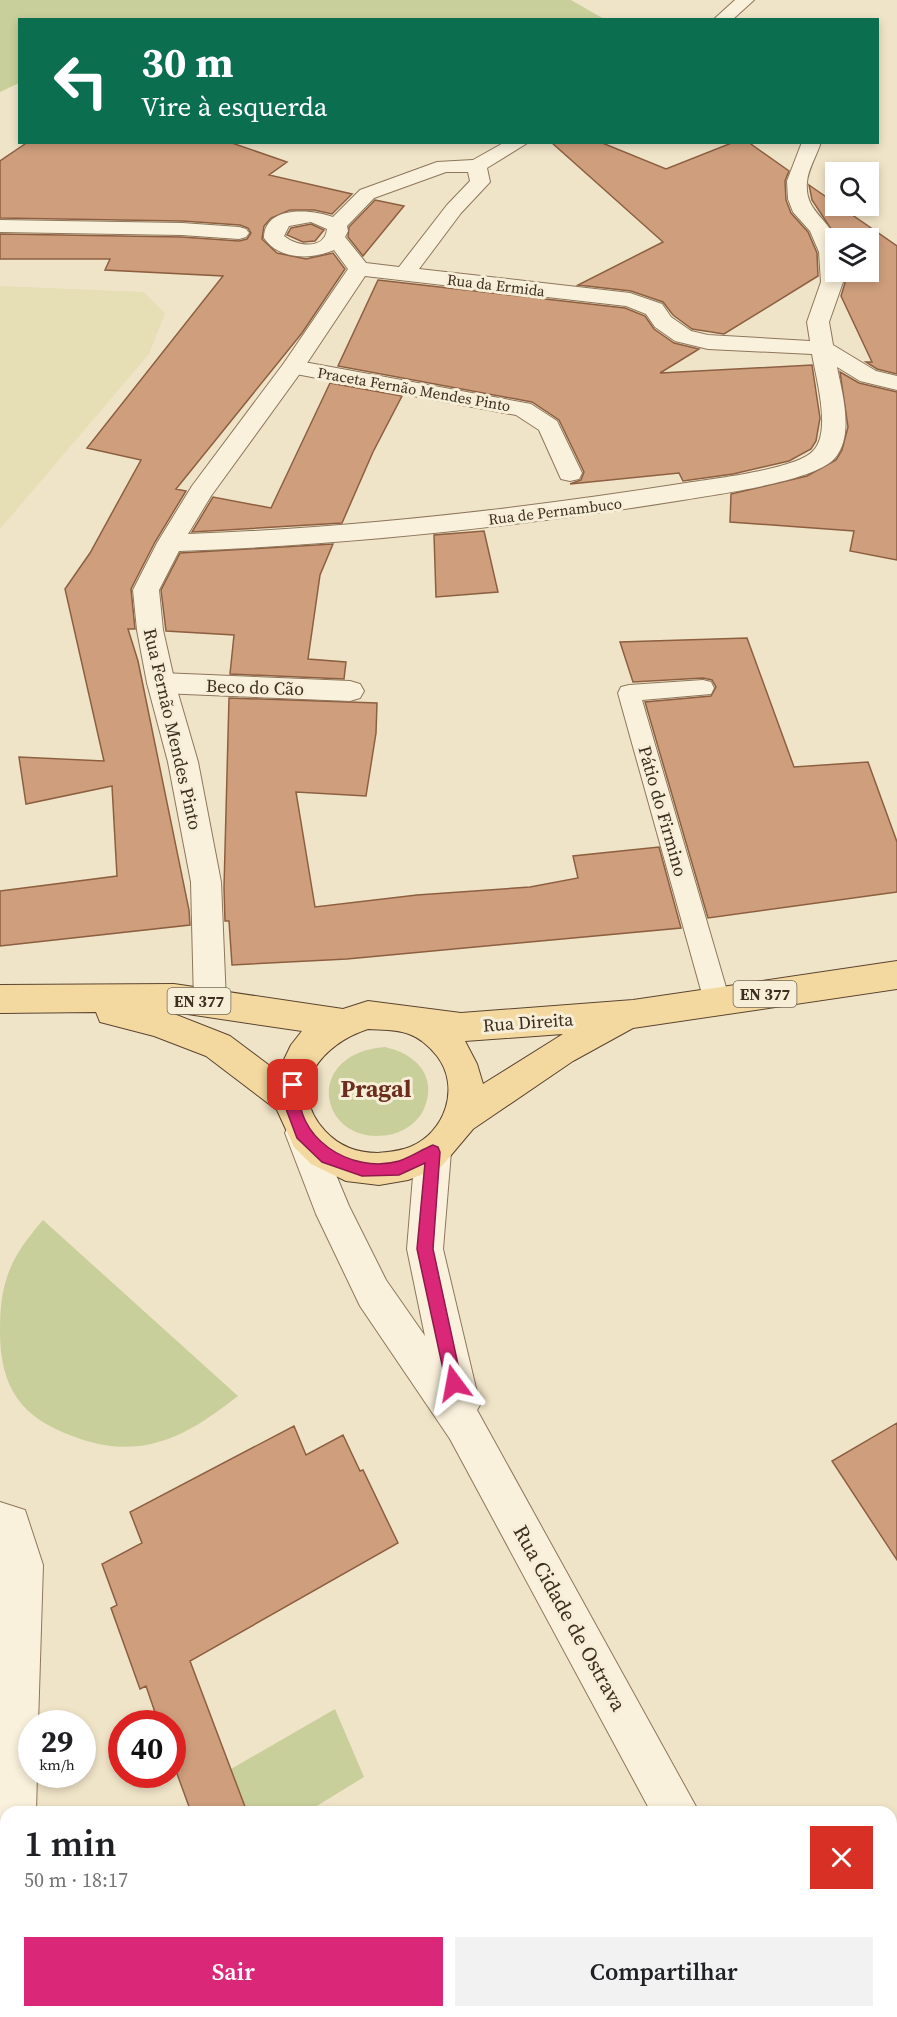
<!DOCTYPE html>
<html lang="pt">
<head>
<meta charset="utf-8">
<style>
	:root { --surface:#fff; --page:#f2f2f2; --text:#202124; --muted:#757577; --accent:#db2777 }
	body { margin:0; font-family:"Source Serif 4",serif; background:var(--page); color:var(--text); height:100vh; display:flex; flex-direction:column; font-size:22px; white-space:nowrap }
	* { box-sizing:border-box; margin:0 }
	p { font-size:20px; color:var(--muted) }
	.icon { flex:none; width:33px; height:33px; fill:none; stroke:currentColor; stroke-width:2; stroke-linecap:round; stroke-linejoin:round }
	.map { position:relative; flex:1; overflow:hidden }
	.drawer { position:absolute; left:0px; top:1806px; width:897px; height:212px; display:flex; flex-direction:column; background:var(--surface); border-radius:18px 18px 0 0; box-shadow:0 3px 9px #0003 }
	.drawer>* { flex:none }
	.banner { position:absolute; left:18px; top:18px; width:861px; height:126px; border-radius:0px; box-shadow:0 3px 9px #0003; background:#0b6e4f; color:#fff; overflow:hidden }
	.fabs { position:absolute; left:825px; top:162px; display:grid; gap:12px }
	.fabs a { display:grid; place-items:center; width:54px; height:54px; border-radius:0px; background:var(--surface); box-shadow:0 3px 9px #0003; font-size:30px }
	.speed { position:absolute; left:18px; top:1710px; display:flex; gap:12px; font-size:30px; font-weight:700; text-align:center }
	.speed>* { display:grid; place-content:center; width:78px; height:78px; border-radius:50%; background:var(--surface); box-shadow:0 3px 9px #0003; line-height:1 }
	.speed small { font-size:15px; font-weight:400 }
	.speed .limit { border:9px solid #d22; background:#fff; color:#111 }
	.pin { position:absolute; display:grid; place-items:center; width:51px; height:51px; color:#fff; margin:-26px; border-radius:12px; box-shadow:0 3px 9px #0006 }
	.me { position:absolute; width:66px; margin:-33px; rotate:347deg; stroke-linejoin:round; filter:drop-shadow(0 0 4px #0008) }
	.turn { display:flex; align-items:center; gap:21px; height:126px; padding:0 24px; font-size:27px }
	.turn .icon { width:78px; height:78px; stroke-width:2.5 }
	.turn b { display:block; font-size:42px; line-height:51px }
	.round { display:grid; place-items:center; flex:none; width:63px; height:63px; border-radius:0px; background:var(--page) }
	.head { display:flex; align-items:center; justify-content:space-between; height:102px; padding:0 24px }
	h1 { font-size:36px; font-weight:600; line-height:45px }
	.cta { display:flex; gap:12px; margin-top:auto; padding:12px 24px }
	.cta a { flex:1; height:69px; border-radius:0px; background:var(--accent); color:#fff; font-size:24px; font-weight:600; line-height:69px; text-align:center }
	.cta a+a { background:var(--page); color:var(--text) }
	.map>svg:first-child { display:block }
</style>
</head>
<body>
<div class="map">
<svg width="897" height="2017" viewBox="0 0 897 2017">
	<rect width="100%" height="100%" fill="#f0e4c8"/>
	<path fill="#e6deb5" d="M 0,286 L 143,292 L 165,313 L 149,354 L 0,529 Z"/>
	<path fill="#c9cf9b" d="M 0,0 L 571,0 L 604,19 L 20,20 L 19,83 L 0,92 Z
		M 385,1047 C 416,1054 438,1076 424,1109 C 419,1121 405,1131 393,1134 C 321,1151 298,1054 385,1047 Z
		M 43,1220 L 238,1396 C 213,1415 187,1435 155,1443 C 128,1450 101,1447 75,1437 C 21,1418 0,1388 0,1331 C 0,1281 10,1258 43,1220 Z
		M 335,1709 L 364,1777 L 307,1812 L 247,1812 L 231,1769 Z"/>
	<path fill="#cf9f7d" stroke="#8d5f41" stroke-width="1.5" d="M 28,142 L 229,142 L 287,162 L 269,175 L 352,194 L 332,214 L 314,210 L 290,210 L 271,218 L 264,226 L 262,239 L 277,253 L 306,259 L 333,253 L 345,269 L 302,333 L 176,489 L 186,491 L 155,542 L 131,589 L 135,629 L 128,629 L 138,661 L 189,910 L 190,925 L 0,946 L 0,891 L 117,876 L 112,786 L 26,804 L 19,757 L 104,761 L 65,589 L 90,553 L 141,460 L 87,448 L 223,276 L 105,270 L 110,259 L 0,259 L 0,234 L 182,237 L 239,241 L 247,239 L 251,233 L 248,228 L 240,225 L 182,221 L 0,218 L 0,161 Z
		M 551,142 L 600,142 L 666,169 L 734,142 L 748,142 L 789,171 L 785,181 L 786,200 L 791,213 L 808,232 L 817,253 L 818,276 L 724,334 L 692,329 L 673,315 L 663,302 L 631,291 L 578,285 L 663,242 Z
		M 809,185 L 897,246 L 897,374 L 877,369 L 866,362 L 872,362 L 841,296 L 845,283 L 844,272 L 868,272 L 868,238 L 837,238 L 812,200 Z
		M 375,200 L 404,206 L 363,256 L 348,237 L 349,227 Z
		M 311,224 L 324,230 L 315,241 L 303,242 L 287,235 L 291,228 Z
		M 378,280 L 625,308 L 645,316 L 654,329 L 674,343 L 699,349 L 660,373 L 812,365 L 820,418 L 816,441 L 811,449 L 789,461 L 733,474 L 683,481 L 679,473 L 570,484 L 581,480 L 584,472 L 559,420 L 532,402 L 338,366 Z
		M 840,372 L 859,383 L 897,392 L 897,560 L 850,551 L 854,531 L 730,522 L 731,494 L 807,476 L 836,460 L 842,450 L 848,427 Z
		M 330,383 L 402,396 L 373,452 L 342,523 L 192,532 L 213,497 L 271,508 Z
		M 484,531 L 498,592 L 436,597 L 434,535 Z
		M 333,544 L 320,575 L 308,659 L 346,662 L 344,679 L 230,674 L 234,635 L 166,631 L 161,590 L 180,553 Z
		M 747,638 L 794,767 L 868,762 L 897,842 L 897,892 L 708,918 L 645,702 L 711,696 L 716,687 L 712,680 L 703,678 L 633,682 L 620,642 Z
		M 229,698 L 377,703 L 376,733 L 366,796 L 296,792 L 315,907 L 417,895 L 530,887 L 578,878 L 573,856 L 659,847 L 681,928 L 347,959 L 232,965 L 229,921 L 225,921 L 224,888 Z
		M 897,1423 L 897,1560 L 832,1461 Z
		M 294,1426 L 306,1455 L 343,1435 L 360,1471 L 363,1470 L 398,1543 L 190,1661 L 247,1812 L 191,1812 L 172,1760 L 172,1724 L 159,1724 L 146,1686 L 140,1689 L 111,1608 L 117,1605 L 102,1564 L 142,1543 L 130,1512 Z"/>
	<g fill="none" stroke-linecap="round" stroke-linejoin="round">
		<g stroke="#8d765c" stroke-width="2">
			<path id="service" d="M 703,680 L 711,682 L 714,688 L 711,694 L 642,700 L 730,1001 L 726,1009 L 717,1012 L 708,1009 L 704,1001 L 618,693 L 621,687 L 629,685 Z"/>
		</g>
		<g stroke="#8d765c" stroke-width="2">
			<path id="pedestrian" d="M 293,360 L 531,404 L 557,421 L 582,473 L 579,479 L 570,481 L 561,479 L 539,430 L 516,415 L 285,372 L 282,367 L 285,362 Z
				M 161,673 L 350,681 L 360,684 L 364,691 L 360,698 L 350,701 L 161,693 L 151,690 L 147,683 L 151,676 Z"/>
		</g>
		<g stroke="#8d765c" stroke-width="2">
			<path id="minor" d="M 735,0 L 754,0 L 732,20 L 713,20 Z
				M 505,142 L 529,142 L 487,168 L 490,182 L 461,213 L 419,269 L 630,293 L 662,304 L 671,317 L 691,331 L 708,335 L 810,341 L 807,322 L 821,282 L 819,252 L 810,231 L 793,212 L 788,199 L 787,181 L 802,142 L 821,142 C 817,155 808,169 807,182 C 804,213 831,218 836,243 C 837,252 836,263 836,272 L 842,272 L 843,282 L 829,322 L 833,345 L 876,371 L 897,376 L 897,390 L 860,381 L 837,367 C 842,393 855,436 834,459 C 812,482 717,494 683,500 C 516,527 348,545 179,551 L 159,590 L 163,630 L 175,683 L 198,762 L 221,882 L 226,1002 L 222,1012 L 210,1016 L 198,1012 L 194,1002 L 191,882 L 168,762 L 147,683 L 137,630 L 133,590 L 157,543 L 192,486 L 284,363 L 348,269 L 334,250 C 311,260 279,260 264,238 C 264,205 312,209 333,217 L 360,190 L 437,162 L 473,160 ZM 446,172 L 468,172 L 470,181 L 447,205 L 399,267 L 366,263 L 345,237 L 348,231 L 347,226 L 374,198 ZM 311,222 L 327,229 C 325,250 297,247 284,236 L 289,226 ZM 365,276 L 626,306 L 646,314 L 655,327 L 675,341 L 708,349 L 812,354 C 816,378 832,432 813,451 C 797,469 713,479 686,483 C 521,509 355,528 188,534 L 211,496 L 301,372 Z
				M 0,220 L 182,223 L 239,227 L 246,229 L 249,233 L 246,237 L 239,239 L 182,235 L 0,232 Z
				M 0,1502 L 25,1510 L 43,1565 L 38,1724 L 32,1724 L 32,1774 L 37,1774 L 36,1812 L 6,1812 L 6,1832 L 0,1829 Z
				M 6,1980 L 6,2012 L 30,2012 L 31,2017 L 0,2017 L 0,1982 Z
				M 643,2012 L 697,2012 L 695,2017 L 640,2017 Z"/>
		</g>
		<g stroke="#8d765c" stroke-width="2">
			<path id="tertiary" d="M 302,1117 L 314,1122 L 349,1206 L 386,1280 L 425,1336 L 407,1249 L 415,1152 L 421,1141 L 433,1136 L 445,1141 L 451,1152 L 443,1249 L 480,1405 L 477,1410 L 699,1812 L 651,1812 L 450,1439 L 360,1306 L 316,1214 L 285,1133 L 290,1122 Z
				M 763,2012 L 812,2012 L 815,2017 L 765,2017 Z"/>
		</g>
		<g stroke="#5b4430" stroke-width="2">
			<path id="primary" d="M 897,961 L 897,989 L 633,1028 L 573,1061 L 473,1129 L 441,1167 L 408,1180 L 379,1185 L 346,1181 L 311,1164 L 294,1147 L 277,1110 L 206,1056 L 154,1036 L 100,1022 L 96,1012 L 0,1013 L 0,985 L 174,984 L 343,1009 L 368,1001 L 461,1013 L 633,1000 ZM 169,1012 L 174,1012 L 302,1031 L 291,1045 L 278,1072 L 230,1036 ZM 368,1029 C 381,1030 396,1029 409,1034 C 420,1038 430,1047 437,1056 C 461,1087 445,1133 410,1147 C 400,1151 388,1152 378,1153 C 357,1153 340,1147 325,1131 C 285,1087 322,1044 368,1029 ZM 563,1034 L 483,1084 L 477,1064 L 465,1041 Z"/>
		</g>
		<use href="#service" fill="#faf1dc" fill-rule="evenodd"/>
		<use href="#pedestrian" fill="#faf1dc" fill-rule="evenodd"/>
		<use href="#minor" fill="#faf1dc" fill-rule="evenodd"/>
		<use href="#tertiary" fill="#faf1dc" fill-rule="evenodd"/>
		<use href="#primary" fill="#f3d9a0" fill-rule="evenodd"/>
	</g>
	<path fill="#db2777" stroke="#8e194d" stroke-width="1.5" d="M 293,1079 L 300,1085 C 292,1137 351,1175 399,1161 C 411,1157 421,1150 433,1145 L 438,1147 L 440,1152 L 433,1249 L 462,1383 L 460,1389 L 454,1391 L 449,1389 L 446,1383 L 417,1249 L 425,1163 L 399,1175 L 362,1176 L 322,1162 L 297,1138 L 283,1101 L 286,1085 Z"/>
	<g text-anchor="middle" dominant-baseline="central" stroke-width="6" stroke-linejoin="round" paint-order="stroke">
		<g font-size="15" fill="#3d2e20" stroke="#f7eed8">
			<text transform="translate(496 285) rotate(7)">Rua da Ermida</text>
			<text transform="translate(414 389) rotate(10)">Praceta Fernão Mendes Pinto</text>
			<text transform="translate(555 511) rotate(-7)">Rua de Pernambuco</text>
		</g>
		<g fill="#f7eed8" stroke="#756857" stroke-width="1.5">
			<rect x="733.5" y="981" width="63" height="26" rx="4.5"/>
			<rect x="167.5" y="988" width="63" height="26" rx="4.5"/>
		</g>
		<g font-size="16" font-weight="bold" fill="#3d2e20">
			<text x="765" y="994">EN 377</text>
			<text x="199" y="1001">EN 377</text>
		</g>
		<g font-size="18" fill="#3d2e20" stroke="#f7eed8">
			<text transform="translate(255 687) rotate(2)">Beco do Cão</text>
			<text transform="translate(173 729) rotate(77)">Rua Fernão Mendes Pinto</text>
			<text transform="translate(663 811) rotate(74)">Pátio do Firmino</text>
			<text transform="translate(528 1022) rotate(-4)">Rua Direita</text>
		</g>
		<g font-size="21" fill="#3d2e20" stroke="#f7eed8">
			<text transform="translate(570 1618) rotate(61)">Rua Cidade de Ostrava</text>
		</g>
		<g font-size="24" font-weight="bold" fill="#6b2e1e" stroke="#f7eed8">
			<text x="376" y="1088">Pragal</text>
		</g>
	</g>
</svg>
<div class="fabs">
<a><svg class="icon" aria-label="search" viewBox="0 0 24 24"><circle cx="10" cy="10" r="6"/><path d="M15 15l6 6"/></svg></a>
<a><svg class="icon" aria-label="layers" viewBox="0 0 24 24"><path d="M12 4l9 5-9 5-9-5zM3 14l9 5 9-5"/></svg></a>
</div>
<div class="speed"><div>29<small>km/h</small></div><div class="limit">40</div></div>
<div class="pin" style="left:293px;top:1085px;background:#d93025"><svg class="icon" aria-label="arrive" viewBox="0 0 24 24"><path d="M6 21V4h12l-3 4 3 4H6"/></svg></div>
<svg class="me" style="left:454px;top:1383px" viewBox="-20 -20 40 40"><path d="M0-17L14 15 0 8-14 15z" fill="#db2777" stroke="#fff" stroke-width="4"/></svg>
<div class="banner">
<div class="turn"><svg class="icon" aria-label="left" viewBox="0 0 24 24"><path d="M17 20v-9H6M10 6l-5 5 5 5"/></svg><div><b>30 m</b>Vire à esquerda</div></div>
</div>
<section class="drawer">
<div class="head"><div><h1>1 min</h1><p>50 m · 18:17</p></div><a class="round" style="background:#d93025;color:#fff"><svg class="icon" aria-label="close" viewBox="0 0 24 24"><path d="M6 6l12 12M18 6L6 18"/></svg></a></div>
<div class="cta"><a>Sair</a><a>Compartilhar</a></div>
</section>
</div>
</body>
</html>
